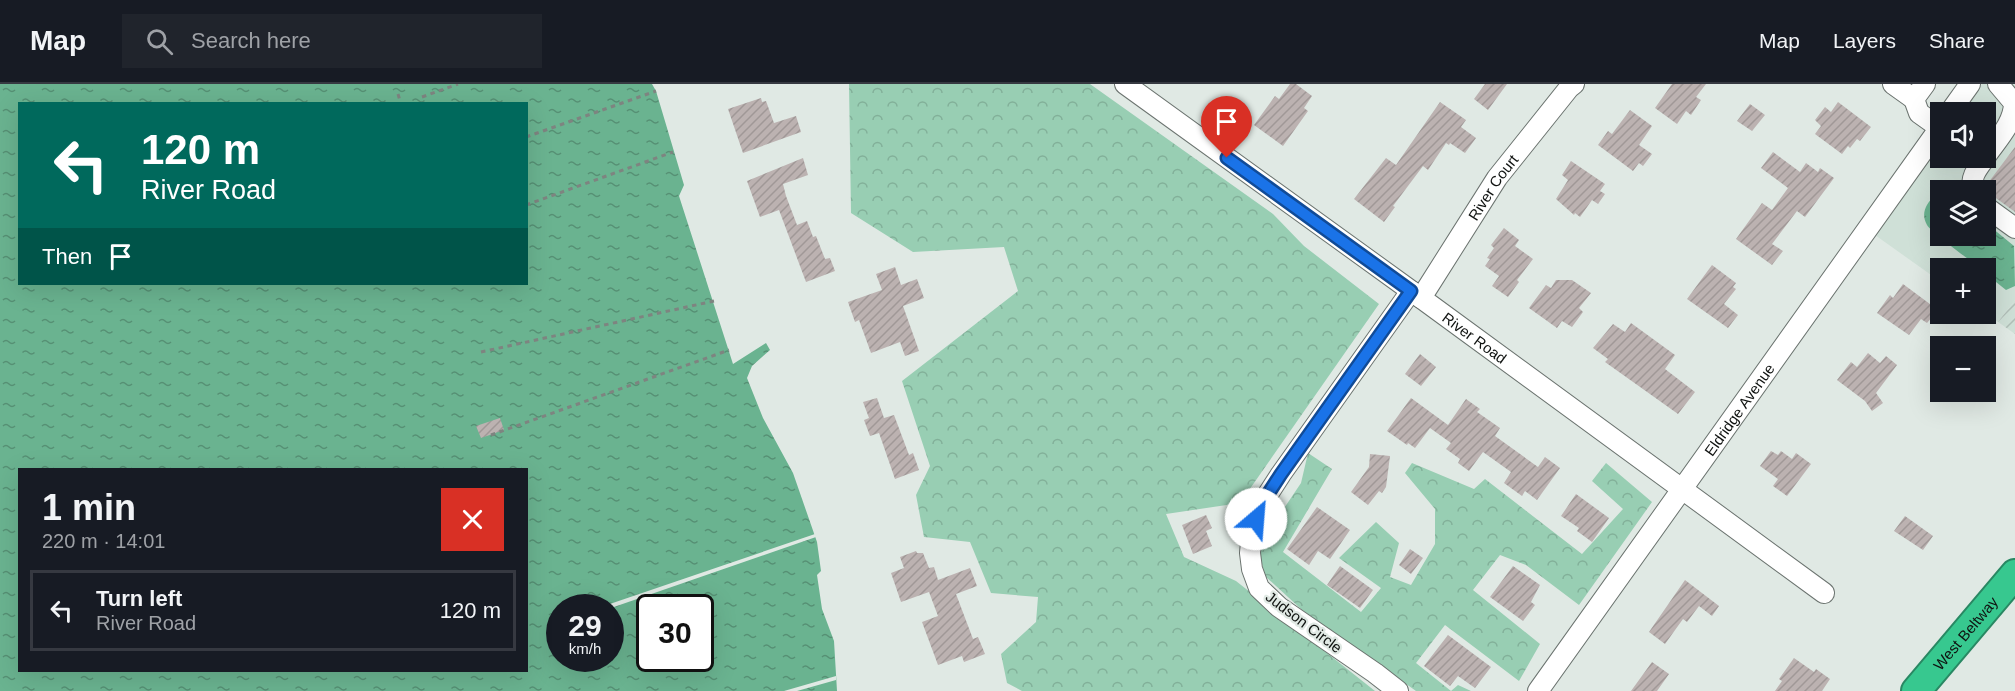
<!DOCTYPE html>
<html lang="en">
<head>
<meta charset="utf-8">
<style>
	:root { --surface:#171b24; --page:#20242c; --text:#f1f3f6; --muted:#9ea1a6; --line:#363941 }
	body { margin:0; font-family:Arial,sans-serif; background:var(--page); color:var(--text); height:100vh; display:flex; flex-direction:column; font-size:22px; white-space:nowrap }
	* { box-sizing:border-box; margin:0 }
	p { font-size:20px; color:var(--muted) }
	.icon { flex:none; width:33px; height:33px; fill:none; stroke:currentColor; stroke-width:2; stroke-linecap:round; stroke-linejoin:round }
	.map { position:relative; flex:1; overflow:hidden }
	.drawer { position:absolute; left:18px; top:384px; width:510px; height:204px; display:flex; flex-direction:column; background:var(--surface); border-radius:0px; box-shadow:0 6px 24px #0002 }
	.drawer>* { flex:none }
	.top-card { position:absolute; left:18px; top:18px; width:510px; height:183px; border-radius:0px; box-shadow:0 6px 24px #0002; background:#00695c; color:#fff; overflow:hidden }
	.buttons { position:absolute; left:1930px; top:18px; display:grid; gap:12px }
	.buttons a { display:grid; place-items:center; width:66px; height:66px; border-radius:0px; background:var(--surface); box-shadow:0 6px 24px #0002; font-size:30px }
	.speed { position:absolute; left:546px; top:510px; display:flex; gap:12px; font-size:30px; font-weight:700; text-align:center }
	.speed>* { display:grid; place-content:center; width:78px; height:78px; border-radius:50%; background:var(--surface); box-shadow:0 6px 24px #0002; line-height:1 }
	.speed small { font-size:15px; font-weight:400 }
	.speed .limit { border:3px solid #111; border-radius:9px; background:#fff; color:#111 }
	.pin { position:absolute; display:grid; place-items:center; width:51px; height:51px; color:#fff; margin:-62px -26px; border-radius:50% 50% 50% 0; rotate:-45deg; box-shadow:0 0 6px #0007 }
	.pin .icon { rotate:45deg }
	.me { position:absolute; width:66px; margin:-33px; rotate:27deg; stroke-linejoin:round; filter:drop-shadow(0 0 4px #0008) }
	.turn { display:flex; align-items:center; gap:21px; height:126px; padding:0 24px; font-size:27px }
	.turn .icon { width:78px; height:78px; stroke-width:2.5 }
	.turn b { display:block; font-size:42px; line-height:51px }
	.then { display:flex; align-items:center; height:57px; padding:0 24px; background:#0003; gap:12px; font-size:22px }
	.round { display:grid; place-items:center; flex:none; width:63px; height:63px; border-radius:0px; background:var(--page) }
	.summary { display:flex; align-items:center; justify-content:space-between; height:102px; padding:0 24px }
	h1 { font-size:36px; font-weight:700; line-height:45px }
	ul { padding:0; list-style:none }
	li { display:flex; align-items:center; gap:18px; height:81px; margin:0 12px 9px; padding:0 12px; border:3px solid var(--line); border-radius:0px }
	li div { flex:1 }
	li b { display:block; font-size:22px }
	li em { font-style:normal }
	header { display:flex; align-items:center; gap:36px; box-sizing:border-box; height:84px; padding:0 30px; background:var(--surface); border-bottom:2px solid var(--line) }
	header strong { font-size:28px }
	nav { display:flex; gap:33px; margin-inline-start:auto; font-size:21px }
	.search { width:420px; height:54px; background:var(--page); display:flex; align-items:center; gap:15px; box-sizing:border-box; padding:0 21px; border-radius:0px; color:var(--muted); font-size:22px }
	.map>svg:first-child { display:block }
</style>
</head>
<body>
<header>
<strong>Map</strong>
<div class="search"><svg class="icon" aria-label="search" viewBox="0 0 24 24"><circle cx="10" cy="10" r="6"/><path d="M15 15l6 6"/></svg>Search here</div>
<nav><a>Map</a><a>Layers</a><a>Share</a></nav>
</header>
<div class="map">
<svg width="2015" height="607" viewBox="0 0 2015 607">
	<defs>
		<pattern id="industrial-furrows" width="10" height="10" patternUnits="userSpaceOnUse" patternTransform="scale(1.5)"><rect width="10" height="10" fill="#cfe0d7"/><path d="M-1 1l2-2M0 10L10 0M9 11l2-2" fill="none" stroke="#b1bfb8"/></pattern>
		<pattern id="forest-crowns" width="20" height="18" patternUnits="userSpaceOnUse" patternTransform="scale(1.5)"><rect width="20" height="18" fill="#98ceb3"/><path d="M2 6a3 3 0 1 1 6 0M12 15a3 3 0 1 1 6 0" fill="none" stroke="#82b099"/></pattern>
		<pattern id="water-ripples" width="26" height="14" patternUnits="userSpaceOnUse" patternTransform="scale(1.5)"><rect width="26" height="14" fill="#6ab390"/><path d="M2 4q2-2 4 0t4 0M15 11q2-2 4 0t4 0" fill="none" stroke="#569074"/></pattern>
		<pattern id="building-hatch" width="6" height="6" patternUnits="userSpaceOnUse" patternTransform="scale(1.5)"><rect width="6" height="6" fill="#bcb2b1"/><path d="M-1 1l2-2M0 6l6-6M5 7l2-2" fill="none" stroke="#a09897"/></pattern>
	</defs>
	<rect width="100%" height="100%" fill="#e0e9e4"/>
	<path fill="#cfe0d7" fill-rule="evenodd" d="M 1982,0 L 2015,0 L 2015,216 L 1998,238 L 1986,229 L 1986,184 L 1941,184 L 1941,198 L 1875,151 L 1941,57 L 1941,74 L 1986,74 L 1986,28 L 1961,28 ZM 1941,106 L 1986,106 L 1986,152 L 1941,152 Z"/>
	<path fill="url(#industrial-furrows)" d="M 2015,216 L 2015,250 L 1998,238 Z"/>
	<path fill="url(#forest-crowns)" d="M 849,0 L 1090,0 L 1273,130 L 1304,162 L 1379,220 L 1240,419 L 1166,430 L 1184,473 L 1236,497 L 1375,607 L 1022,607 L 1007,599 L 1001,570 L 1036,538 L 1038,513 L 991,509 L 970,458 L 924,453 L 916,411 L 930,382 L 902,297 L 1018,207 L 1004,163 L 913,168 L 851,129 Z
		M 1308,369 L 1332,385 L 1283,468 L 1361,528 L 1381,504 L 1339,474 L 1376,438 L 1399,459 L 1390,493 L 1411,501 L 1435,460 L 1435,425 L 1405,389 L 1412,379 L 1474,405 L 1485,395 L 1582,470 L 1623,425 L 1592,397 L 1606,379 L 1652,418 L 1579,521 L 1526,481 L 1500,471 L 1473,506 L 1540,560 L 1519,597 L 1445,541 L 1416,579 L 1451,607 L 1458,601 L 1471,607 L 1416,607 L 1301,525 L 1265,492 L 1258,463 L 1301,399 Z"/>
	<path fill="url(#water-ripples)" fill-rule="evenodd" d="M 0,0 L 652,0 L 656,7 L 684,101 L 679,112 L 733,280 L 766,259 L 770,266 L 752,282 L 747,294 L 763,334 L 793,389 L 817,458 L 821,487 L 817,491 L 822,525 L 834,557 L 837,607 L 0,607 ZM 20,20 L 526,20 L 526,200 L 20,200 ZM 20,386 L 526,386 L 526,586 L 20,586 ZM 560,524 L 610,524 L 610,574 L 560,574 ZM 650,524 L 700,524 L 700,574 L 650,574 Z
		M 1935,111 L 1941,112 L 1941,152 L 1986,152 L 1986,139 L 2014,162 L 2015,202 L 2006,206 L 1986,190 L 1986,184 L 1980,184 C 1970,176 1932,149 1927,141 C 1920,129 1927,119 1935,111 Z"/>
	<path fill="#e0e9e4" d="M 815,450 L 816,453 L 611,524 L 601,523 Z
		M 836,592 L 836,596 L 797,607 L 784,607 Z"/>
	<path fill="url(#building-hatch)" d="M 1290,0 L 1296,0 L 1312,12 L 1304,24 L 1308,27 L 1283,62 L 1254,41 L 1275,12 L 1279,15 Z
		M 1485,0 L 1507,0 L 1488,26 L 1474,15 Z
		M 1672,0 L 1706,0 L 1696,13 L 1701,16 L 1691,31 L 1686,27 L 1677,40 L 1655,24 Z
		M 761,14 L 762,18 L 766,17 L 774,39 L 796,32 L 801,48 L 743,69 L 728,25 Z
		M 1440,18 L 1466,36 L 1461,43 L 1476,54 L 1465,69 L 1450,59 L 1449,61 L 1446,59 L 1428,86 L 1423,82 L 1393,122 L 1395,123 L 1384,138 L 1354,115 L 1386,74 L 1396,81 Z
		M 1838,18 L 1871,43 L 1860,57 L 1857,55 L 1850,64 L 1848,62 L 1842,70 L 1815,50 L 1821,42 L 1815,36 L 1825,23 L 1831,28 Z
		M 1750,20 L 1765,31 L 1752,47 L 1737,37 Z
		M 1630,26 L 1652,42 L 1639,61 L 1652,70 L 1643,82 L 1639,79 L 1633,87 L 1598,61 L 1608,47 L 1612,50 Z
		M 2015,63 L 2015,128 L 1985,106 L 1985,103 Z
		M 1773,68 L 1800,88 L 1806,79 L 1818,88 L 1820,84 L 1834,94 L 1805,133 L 1797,127 L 1772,160 L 1783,167 L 1772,181 L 1736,155 L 1762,119 L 1772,126 L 1788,104 L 1761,84 Z
		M 803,74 L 808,91 L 783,100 L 786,112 L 797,141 L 807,137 L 813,153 L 816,152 L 825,175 L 830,174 L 835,187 L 806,198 L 779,126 L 760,133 L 747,97 Z
		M 1571,77 L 1605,100 L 1600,107 L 1605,110 L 1598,120 L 1592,116 L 1580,133 L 1575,129 L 1574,131 L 1556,115 L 1568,96 L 1562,91 Z
		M 1504,144 L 1519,156 L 1515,162 L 1533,175 L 1517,196 L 1519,198 L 1508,213 L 1492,202 L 1499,192 L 1485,182 L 1490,175 L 1487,174 L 1494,164 L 1491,161 Z
		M 1712,181 L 1736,199 L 1733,203 L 1736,205 L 1724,220 L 1738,231 L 1728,244 L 1687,215 Z
		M 895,183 L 901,201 L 917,195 L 924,214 L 903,222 L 919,267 L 905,272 L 900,258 L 871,269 L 859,236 L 855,238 L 848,218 L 882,206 L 876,190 Z
		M 1556,196 L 1572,196 L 1591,209 L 1579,224 L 1583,228 L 1572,243 L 1562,237 L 1557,244 L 1529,224 L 1546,201 L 1551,204 Z
		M 1903,200 L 1938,226 L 1927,239 L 1921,235 L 1909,251 L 1877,229 L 1890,211 L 1893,214 Z
		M 1631,239 L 1675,271 L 1665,285 L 1695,308 L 1678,330 L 1605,278 L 1608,275 L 1593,264 L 1613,240 L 1625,248 Z
		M 1868,269 L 1880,279 L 1886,272 L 1897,281 L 1876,309 L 1883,319 L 1872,327 L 1865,317 L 1837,296 L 1851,278 L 1857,283 Z
		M 1420,270 L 1436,283 L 1421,302 L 1405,290 Z
		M 877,314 L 884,334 L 894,331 L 909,371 L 913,369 L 919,386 L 895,395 L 879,349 L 870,352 L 864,336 L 869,334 L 863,318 Z
		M 1411,314 L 1448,341 L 1466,315 L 1480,325 L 1477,328 L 1500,344 L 1495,352 L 1538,383 L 1545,373 L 1560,384 L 1537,416 L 1525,407 L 1522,412 L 1504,399 L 1511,388 L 1483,368 L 1469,387 L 1458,379 L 1460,375 L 1446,365 L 1451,359 L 1430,344 L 1415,364 L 1408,359 L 1407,361 L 1387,347 Z
		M 500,334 L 504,346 L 481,354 L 476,342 Z
		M 1771,367 L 1778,371 L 1781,367 L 1792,375 L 1796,369 L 1811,380 L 1787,412 L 1773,402 L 1778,395 L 1760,382 Z
		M 1370,370 L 1390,372 L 1386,403 L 1382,409 L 1379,407 L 1368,421 L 1351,408 L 1369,383 Z
		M 1576,410 L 1609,434 L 1592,458 L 1577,447 L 1579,444 L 1561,432 Z
		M 1317,423 L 1350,446 L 1330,475 L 1318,467 L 1309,481 L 1287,465 Z
		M 1206,431 L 1212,444 L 1206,447 L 1212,462 L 1193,470 L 1182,441 Z
		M 1905,432 L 1933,452 L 1923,466 L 1894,447 Z
		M 1410,465 L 1423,474 L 1411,490 L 1399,481 Z
		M 916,467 L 917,469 L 923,469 L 929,484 L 934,483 L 938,496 L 970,484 L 977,502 L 956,510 L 973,555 L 978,553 L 985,570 L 964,578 L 962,572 L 938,581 L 922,538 L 938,532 L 929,508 L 901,518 L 891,489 L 904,484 L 900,473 Z
		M 1340,482 L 1373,506 L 1360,524 L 1327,501 Z
		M 1513,482 L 1540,501 L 1531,518 L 1535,521 L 1523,537 L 1490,513 Z
		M 1685,496 L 1719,522 L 1712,532 L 1699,522 L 1687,538 L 1683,535 L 1665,560 L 1649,548 Z
		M 1448,551 L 1491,583 L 1475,604 L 1458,592 L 1450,602 L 1424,582 Z
		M 1794,574 L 1814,588 L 1816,585 L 1830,595 L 1822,607 L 1775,607 L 1782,597 L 1779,595 Z
		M 1652,578 L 1669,590 L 1657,607 L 1631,607 Z"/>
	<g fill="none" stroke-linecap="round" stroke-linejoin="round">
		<g stroke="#6b736f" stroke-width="22">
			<g id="minor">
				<path id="s1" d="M 1125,0 L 1421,214 L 1824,509"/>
				<path d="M 1893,0 L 1914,15"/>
				<path d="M 1925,0 L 1914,15 L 1919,29 L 1940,44"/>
				<path d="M 1950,28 L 1970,0"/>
				<path d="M 1986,72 C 1997,56 2014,39 2014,19 L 1998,0"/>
				<path d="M 1973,106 C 1970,93 1977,85 1985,74"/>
				<path d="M 1986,123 L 2015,144"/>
				<path id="s2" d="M 1421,214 L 1497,94 L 1569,4 L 1574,0"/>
				<path d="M 1398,607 L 1375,589 L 1279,523 L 1259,504 L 1252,485 L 1250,469 L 1252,447 L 1259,424 L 1281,390 L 1411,207"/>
				<path id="s3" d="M 1538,607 L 1941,42"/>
			</g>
		</g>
		<g stroke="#298863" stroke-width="32">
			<g id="highway">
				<path id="s4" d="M 1916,607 L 2015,490"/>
			</g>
		</g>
		<path stroke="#7e8480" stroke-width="3" stroke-dasharray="4.5 4.5" stroke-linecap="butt" d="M 398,10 L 401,20
			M 422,13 L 458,0
			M 526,53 L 656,7
			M 526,121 L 673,68
			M 481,268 L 714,217
			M 491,351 L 729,266"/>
		<use href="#minor" stroke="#fff" stroke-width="20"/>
		<use href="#highway" stroke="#37c88f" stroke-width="28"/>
	</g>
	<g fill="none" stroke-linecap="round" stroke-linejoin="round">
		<g stroke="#114b97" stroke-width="15">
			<path id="route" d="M 1227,74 L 1411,207 L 1281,390 L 1259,424 L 1256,435"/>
		</g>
		<use href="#route" stroke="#1a73e8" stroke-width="10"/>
	</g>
	<g text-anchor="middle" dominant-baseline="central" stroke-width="4.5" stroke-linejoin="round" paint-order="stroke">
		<g font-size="15" fill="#0f1210" stroke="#e0e9e4">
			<text stroke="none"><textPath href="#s2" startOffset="132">River Court</textPath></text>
			<text stroke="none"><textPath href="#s1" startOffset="432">River Road</textPath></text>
			<text stroke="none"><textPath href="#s3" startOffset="346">Eldridge Avenue</textPath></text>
			<text transform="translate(1304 538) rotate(37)">Judson Circle</text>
			<text stroke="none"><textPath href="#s4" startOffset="76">West Beltway</textPath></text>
		</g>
	</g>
</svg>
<div class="buttons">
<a><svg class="icon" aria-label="sound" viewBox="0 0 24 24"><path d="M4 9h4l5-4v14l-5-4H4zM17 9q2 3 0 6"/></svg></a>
<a><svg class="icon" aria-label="layers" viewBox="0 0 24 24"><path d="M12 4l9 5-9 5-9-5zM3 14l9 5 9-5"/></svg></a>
<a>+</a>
<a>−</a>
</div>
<div class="speed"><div>29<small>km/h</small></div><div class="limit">30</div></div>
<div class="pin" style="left:1227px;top:74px;background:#d93025"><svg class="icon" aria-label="arrive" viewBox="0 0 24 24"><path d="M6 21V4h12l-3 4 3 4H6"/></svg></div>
<svg class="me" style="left:1256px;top:435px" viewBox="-20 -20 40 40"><circle r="19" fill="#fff"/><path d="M0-13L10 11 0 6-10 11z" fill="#1a73e8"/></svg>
<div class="top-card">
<div class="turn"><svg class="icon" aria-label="left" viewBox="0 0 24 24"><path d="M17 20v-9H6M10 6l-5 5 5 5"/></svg><div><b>120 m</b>River Road</div></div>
<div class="then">Then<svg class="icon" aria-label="arrive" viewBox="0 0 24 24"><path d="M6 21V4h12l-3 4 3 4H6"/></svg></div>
</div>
<section class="drawer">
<div class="summary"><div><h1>1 min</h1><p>220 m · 14:01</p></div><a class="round" style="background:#d93025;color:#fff"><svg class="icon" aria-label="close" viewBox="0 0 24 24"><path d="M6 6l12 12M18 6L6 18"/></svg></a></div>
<ul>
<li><svg class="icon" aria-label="left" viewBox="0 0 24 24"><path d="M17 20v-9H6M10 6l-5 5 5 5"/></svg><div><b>Turn left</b><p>River Road</p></div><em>120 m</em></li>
</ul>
</section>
</div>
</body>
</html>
